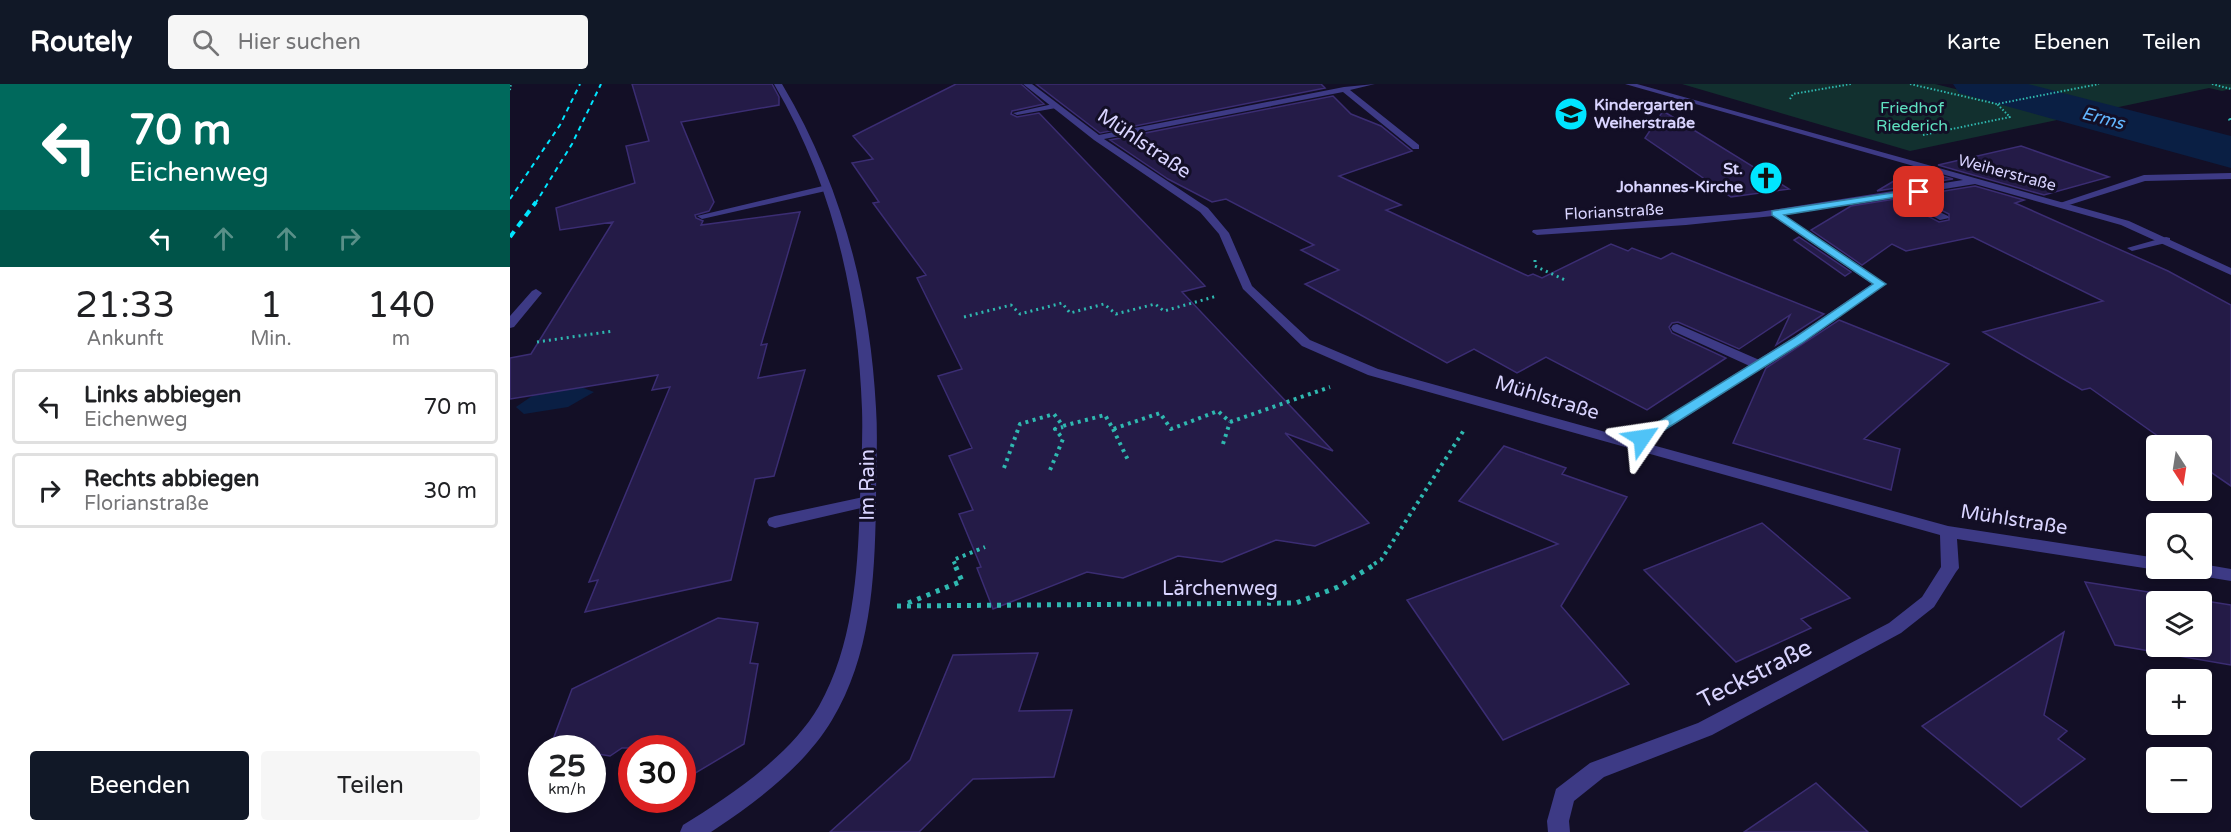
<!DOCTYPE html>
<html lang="de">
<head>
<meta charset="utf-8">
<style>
	:root { --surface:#fff; --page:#f6f6f6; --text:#202124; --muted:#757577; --line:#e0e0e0; --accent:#111827 }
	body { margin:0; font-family:"Varela Round",sans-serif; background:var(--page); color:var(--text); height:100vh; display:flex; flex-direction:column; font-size:22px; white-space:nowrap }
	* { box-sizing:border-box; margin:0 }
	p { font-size:20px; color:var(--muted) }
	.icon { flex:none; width:33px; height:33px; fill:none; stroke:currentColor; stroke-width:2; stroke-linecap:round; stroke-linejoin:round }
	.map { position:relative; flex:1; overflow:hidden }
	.side { display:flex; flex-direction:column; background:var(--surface); width:510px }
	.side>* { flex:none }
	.top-card { background:#00695c; color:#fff; overflow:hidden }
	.needle { width:39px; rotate:168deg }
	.tools { position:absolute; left:1636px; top:351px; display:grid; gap:12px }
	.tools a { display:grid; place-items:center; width:66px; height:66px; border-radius:6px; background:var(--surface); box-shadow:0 3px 9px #0003; font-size:30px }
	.speed { position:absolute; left:18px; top:651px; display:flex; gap:12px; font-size:30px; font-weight:700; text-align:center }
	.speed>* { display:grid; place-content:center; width:78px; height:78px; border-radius:50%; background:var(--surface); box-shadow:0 3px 9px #0003; line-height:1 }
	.speed small { font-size:15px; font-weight:400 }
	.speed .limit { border:9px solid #d22; background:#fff; color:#111 }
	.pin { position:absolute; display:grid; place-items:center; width:51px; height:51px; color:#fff; margin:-26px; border-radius:12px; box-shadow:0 3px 9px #0006 }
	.me { position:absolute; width:66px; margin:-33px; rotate:58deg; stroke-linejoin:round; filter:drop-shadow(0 0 4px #0008) }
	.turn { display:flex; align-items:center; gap:21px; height:126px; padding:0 30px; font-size:27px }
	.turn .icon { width:78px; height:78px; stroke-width:2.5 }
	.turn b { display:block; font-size:42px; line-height:51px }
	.lanes { display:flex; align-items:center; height:57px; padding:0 30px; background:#0003; justify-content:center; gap:30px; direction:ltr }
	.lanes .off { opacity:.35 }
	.eta { display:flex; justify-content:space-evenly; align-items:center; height:102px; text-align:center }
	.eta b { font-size:36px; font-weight:600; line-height:42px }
	.button { display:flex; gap:12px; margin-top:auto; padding:12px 30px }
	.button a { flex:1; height:69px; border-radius:6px; background:var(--accent); color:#fff; font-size:24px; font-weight:600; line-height:69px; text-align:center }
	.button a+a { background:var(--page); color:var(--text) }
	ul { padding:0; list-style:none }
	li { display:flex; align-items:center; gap:18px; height:75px; margin:0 12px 9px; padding:0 18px; border:3px solid var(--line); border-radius:6px }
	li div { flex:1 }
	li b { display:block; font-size:22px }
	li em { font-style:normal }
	header { display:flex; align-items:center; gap:36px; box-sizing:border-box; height:84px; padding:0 30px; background:var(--accent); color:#fff }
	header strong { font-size:28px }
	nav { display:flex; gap:33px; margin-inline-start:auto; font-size:21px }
	.search { width:420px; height:54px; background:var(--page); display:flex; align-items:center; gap:15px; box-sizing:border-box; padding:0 21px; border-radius:6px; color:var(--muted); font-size:22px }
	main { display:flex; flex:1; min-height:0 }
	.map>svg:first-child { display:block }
</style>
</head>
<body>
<header>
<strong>Routely</strong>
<div class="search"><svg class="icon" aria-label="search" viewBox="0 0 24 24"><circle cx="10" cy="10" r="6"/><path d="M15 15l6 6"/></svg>Hier suchen</div>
<nav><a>Karte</a><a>Ebenen</a><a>Teilen</a></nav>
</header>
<main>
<section class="side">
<div class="top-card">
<div class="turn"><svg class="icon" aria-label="left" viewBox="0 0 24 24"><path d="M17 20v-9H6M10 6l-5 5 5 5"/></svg><div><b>70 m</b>Eichenweg</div></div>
<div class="lanes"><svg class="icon" aria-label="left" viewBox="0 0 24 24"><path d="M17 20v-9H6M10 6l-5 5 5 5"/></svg><svg class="icon off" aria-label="ahead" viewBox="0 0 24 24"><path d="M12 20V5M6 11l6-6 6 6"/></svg><svg class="icon off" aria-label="ahead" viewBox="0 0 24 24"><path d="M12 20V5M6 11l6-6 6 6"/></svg><svg class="icon off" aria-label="right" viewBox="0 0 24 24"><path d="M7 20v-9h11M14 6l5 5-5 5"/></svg></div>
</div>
<div class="eta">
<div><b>21:33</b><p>Ankunft</p></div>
<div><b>1</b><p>Min.</p></div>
<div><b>140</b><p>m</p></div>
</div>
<ul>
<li><svg class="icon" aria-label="left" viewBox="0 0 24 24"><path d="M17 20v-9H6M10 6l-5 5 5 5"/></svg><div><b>Links abbiegen</b><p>Eichenweg</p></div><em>70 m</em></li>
<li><svg class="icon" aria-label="right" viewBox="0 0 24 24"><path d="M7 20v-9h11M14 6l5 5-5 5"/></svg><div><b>Rechts abbiegen</b><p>Florianstraße</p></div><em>30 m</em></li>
</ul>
<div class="button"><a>Beenden</a><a>Teilen</a></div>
</section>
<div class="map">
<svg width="1721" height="748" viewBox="0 0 1721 748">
	<rect width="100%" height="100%" fill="#130f26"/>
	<path fill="#12302f" d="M 1172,0 L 1425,0 L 1474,12 L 1501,6 L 1478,0 L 1721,0 L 1721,5 L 1712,7 L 1699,4 L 1400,67 Z"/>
	<path fill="#0a1f44" d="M 71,303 L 84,308 L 58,323 L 14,330 L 6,323 L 25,310 Z"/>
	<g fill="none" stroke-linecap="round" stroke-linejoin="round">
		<path fill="#0a1f44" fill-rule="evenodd" d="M 1443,0 L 1518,0 L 1721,52 L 1721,84 L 1449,9 Z"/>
	</g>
	<path fill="#241b47" stroke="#3b2d73" stroke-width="1.5" fill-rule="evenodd" d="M 122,0 L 262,0 L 269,13 L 269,21 L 171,38 L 204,118 L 199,127 L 185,131 L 186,134 L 193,137 L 191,141 L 290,128 L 251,261 L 257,260 L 248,294 L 295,286 L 264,392 L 245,395 L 221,496 L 75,528 L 88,496 L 79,498 L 160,303 L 142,306 L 148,291 L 0,315 L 0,274 L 21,270 L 103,138 L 50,146 L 46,124 L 125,99 L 116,62 L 139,57 Z
		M 446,0 L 511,0 L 534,20 L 502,27 L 501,30 L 507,33 L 529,29 L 695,202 L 672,208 L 823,367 L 775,349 L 859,439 L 805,462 L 766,456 L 712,478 L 668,472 L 613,494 L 577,488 L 483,525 L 467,484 L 471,483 L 449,430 L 463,426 L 439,372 L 462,364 L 428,292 L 452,285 L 407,194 L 416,191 L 363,119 L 369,118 L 342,79 L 363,75 L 343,52 Z
		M 526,0 L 811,0 L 815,4 L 590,49 Z
		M 823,12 L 841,30 L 871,42 L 902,67 L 829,92 L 891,121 L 876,126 L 1018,192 L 1023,190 L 1032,194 L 1101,160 L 1118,167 L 1122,164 L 1151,175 L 1162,169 L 1314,230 L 1266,261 L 1280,231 L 1229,265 L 1168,238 L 1162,239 L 1159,243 L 1162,249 L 1216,274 L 1137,326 L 1036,273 L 1007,289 L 964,265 L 937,279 L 795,200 L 829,186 L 791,166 L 804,161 L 716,115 L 702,118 L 658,95 L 600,56 Z
		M 1153,27 L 1279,105 L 1221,113 L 1135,54 Z
		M 1511,62 L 1599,93 L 1534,111 L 1428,81 Z
		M 1409,86 L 1443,95 L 1367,107 L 1399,88 Z
		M 1465,102 L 1514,116 L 1505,119 L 1658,187 L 1721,221 L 1721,402 L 1692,382 L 1692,362 L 1662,362 L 1580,304 L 1572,306 L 1473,248 L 1593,217 L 1463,153 L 1396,167 L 1382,160 L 1352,181 L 1301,146 L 1341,122 L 1385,115 L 1429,138 L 1439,136 L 1439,130 L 1403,112 Z
		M 1289,153 L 1341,188 L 1335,192 L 1284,156 Z
		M 1329,236 L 1439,280 L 1354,355 L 1390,365 L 1381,406 L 1223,359 L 1256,284 Z
		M 994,362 L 1056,384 L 1052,390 L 1117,413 L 1051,522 L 1119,600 L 993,656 L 897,516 L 1048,460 L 949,417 Z
		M 1252,439 L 1340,514 L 1291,535 L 1301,544 L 1226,578 L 1134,486 Z
		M 1575,498 L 1721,521 L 1721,581 L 1605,561 ZM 1647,518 L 1692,518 L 1692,562 L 1647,562 Z
		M 208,534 L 248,539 L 240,579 L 248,580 L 234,660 L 172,697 L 172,664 L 112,664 L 100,672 L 82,669 L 82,664 L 60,664 L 41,661 L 62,605 Z
		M 1554,548 L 1534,631 L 1557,647 L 1548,655 L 1575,675 L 1511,723 L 1412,642 Z
		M 528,569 L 509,627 L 562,626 L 544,693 L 463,695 L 409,748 L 320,748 L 400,676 L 443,571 Z
		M 1306,699 L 1358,748 L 1234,748 Z"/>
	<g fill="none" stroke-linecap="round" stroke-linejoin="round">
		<path stroke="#2fb8b0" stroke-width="2" stroke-dasharray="1.5 2" stroke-linecap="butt" d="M 1400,0 L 1487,20 L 1589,0
			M 1702,0 L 1721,5
			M 0,6 L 1,0
			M 1280,15 L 1283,10 L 1341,0
			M 1721,35 L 1718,35 L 1721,37
			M 1413,51 L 1500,33 L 1487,20"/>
		<path stroke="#2fb8b0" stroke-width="3" stroke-dasharray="2 4" stroke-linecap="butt" d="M 1025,176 L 1025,182 L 1055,196
			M 454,233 L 501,221 L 510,230 L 552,219 L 560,229 L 594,220 L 606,230 L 645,220 L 654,227 L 707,212
			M 27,258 L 103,247"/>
		<path stroke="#2fb8b0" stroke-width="4" stroke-dasharray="3 4.5" stroke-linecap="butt" d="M 603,345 L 618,376
			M 713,360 L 720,338
			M 494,384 L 510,340 L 544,330 L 553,342 L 595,331 L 603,345 L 650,329 L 661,345 L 708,327 L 720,338 L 820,303
			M 540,386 L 553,355 L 545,345 L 553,343
			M 445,480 L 443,476 L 475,463
			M 864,480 L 871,476 L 954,346"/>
		<path stroke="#2fb8b0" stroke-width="5" stroke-dasharray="4 6" stroke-linecap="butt" d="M 398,519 L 452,497 L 444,479
			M 387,522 L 786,519 L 828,503 L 867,479"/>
		<path fill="#3d3a85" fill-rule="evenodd" d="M 543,20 L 547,22 L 546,24 L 507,31 L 503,29 Z
			M 1721,89 L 1721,95 L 1635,97 L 1556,122 L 1547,120 L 1634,91 Z
			M 317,101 L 320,102 L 320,106 L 192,135 L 187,132 Z
			M 1389,108 L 1438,132 L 1439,134 L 1430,136 L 1386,113 L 1384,111 Z
			M 1656,153 L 1660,154 L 1660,158 L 1622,167 L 1617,164 Z
			M 1167,240 L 1254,278 L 1256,281 L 1249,285 L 1244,284 L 1163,247 L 1161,244 L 1163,241 Z
			M 358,412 L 364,413 L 366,417 L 364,421 L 265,444 L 259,442 L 257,438 L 259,434 L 265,432 Z"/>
		<path fill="#3d3a85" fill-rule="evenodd" d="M 264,0 L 272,0 C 331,99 360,209 366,324 C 368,354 366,385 366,415 C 365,490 362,570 322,636 C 295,681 250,715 207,744 L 201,748 L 170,748 L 173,741 C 220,712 281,671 309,622 C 344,560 348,485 350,415 C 351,385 353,355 352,325 C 348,210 322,99 264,0 Z
			M 513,0 L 522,0 L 589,51 L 834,3 L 865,0 L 840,6 L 909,61 L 909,65 L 903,65 L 833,8 L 594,55 L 698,124 L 719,149 L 742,202 L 800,256 L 868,285 L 1121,355 L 1284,253 L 1362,200 L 1263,132 L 1176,141 L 1027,151 L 1022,148 L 1023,146 L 1249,128 L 1453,96 L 1115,0 L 1127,0 L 1619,137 L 1721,184 L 1721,191 L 1611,141 L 1465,100 L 1274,131 L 1376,200 L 1292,259 L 1135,359 L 1438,442 L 1647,474 L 1647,484 L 1653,484 L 1647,486 L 1447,455 L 1449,484 L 1446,488 L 1424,523 L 1391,549 L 1202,651 L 1094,693 L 1064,717 L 1059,737 L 1060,748 L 1038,748 L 1037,737 L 1046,705 L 1080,679 L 1188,639 L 1379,539 L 1412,513 L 1431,483 L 1430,451 L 858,291 L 792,262 L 733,205 L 709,150 L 690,128 L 584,56 Z
			M 26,205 L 32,209 L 4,243 L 0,244 L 0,232 L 22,207 Z
			M 1692,480 L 1721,485 L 1721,497 L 1678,490 L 1672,488 L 1670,484 L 1692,484 Z"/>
		<path stroke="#00e5ff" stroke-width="2" stroke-dasharray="5 4.5" stroke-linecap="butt" d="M 0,115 L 50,41 L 70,0
			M 25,120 L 62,60 L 91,0"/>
		<path stroke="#00e5ff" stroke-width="4" stroke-dasharray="7 6" stroke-linecap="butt" d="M 0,153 L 26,118"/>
	</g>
	<path fill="#4fc3f7" stroke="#337fa1" stroke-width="1.5" d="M 1409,105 L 1413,108 L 1412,109 L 1274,131 L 1376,200 L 1292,259 L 1137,357 L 1127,357 L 1125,354 L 1127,351 L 1284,254 L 1363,200 L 1262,131 L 1262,127 Z"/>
	<defs>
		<g id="school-disc" transform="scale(1.725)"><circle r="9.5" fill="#00e5ff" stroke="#130f26"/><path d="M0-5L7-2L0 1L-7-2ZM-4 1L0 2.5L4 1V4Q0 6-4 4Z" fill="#111"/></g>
		<g id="church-disc" transform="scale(1.725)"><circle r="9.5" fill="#00e5ff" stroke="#130f26"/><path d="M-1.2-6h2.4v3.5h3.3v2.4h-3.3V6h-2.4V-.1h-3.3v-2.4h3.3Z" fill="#111"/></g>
	</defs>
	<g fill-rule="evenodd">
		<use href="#school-disc" x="1061" y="30"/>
		<use href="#church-disc" x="1256" y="94"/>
	</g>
	<g text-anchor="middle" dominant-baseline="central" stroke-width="6" stroke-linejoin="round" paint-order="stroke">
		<g font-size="16" font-weight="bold" fill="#d9d4ff" stroke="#130f26" text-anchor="start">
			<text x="1084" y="21">Kindergarten<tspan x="1084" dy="18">Weiherstraße</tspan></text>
			<text x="1233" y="85" text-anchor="end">St.<tspan x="1233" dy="18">Johannes-Kirche</tspan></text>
		</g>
		<g font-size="16" fill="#5fe0c0" stroke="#130f26">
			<text x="1402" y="24">Friedhof<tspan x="1402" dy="18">Riederich</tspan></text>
		</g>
		<g font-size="16" fill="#d9d4ff" stroke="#130f26">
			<text transform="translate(1497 89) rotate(15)">Weiherstraße</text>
			<text transform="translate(1104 128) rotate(-3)">Florianstraße</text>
		</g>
		<g font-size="18" font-style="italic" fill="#62b6ff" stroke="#130f26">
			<text transform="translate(1593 34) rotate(15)">Erms</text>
		</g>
		<g font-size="20" fill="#d9d4ff" stroke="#130f26">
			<text transform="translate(634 60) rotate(34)">Mühlstraße</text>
			<text transform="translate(1037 314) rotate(17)">Mühlstraße</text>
			<text transform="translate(358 401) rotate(-90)">Im Rain</text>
			<text transform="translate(1504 436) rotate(9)">Mühlstraße</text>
			<text x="710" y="505">Lärchenweg</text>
		</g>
		<g font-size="24" fill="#d9d4ff" stroke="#130f26">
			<text transform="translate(1245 590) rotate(-27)">Teckstraße</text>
		</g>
	</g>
</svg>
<div class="tools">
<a><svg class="needle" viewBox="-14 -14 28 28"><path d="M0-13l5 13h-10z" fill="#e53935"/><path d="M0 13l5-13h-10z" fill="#757577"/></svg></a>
<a><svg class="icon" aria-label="search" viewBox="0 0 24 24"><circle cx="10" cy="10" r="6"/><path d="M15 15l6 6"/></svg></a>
<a><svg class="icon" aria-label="layers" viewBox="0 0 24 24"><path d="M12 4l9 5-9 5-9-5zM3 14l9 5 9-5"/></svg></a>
<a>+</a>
<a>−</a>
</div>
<div class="speed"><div>25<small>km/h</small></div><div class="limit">30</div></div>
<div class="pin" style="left:1409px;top:108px;background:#d93025"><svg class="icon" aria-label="arrive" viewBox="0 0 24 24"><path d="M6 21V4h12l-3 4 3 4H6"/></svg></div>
<svg class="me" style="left:1132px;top:354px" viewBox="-20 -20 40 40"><path d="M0-17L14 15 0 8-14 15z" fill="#4fc3f7" stroke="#fff" stroke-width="4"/></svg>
</div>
</main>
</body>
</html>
